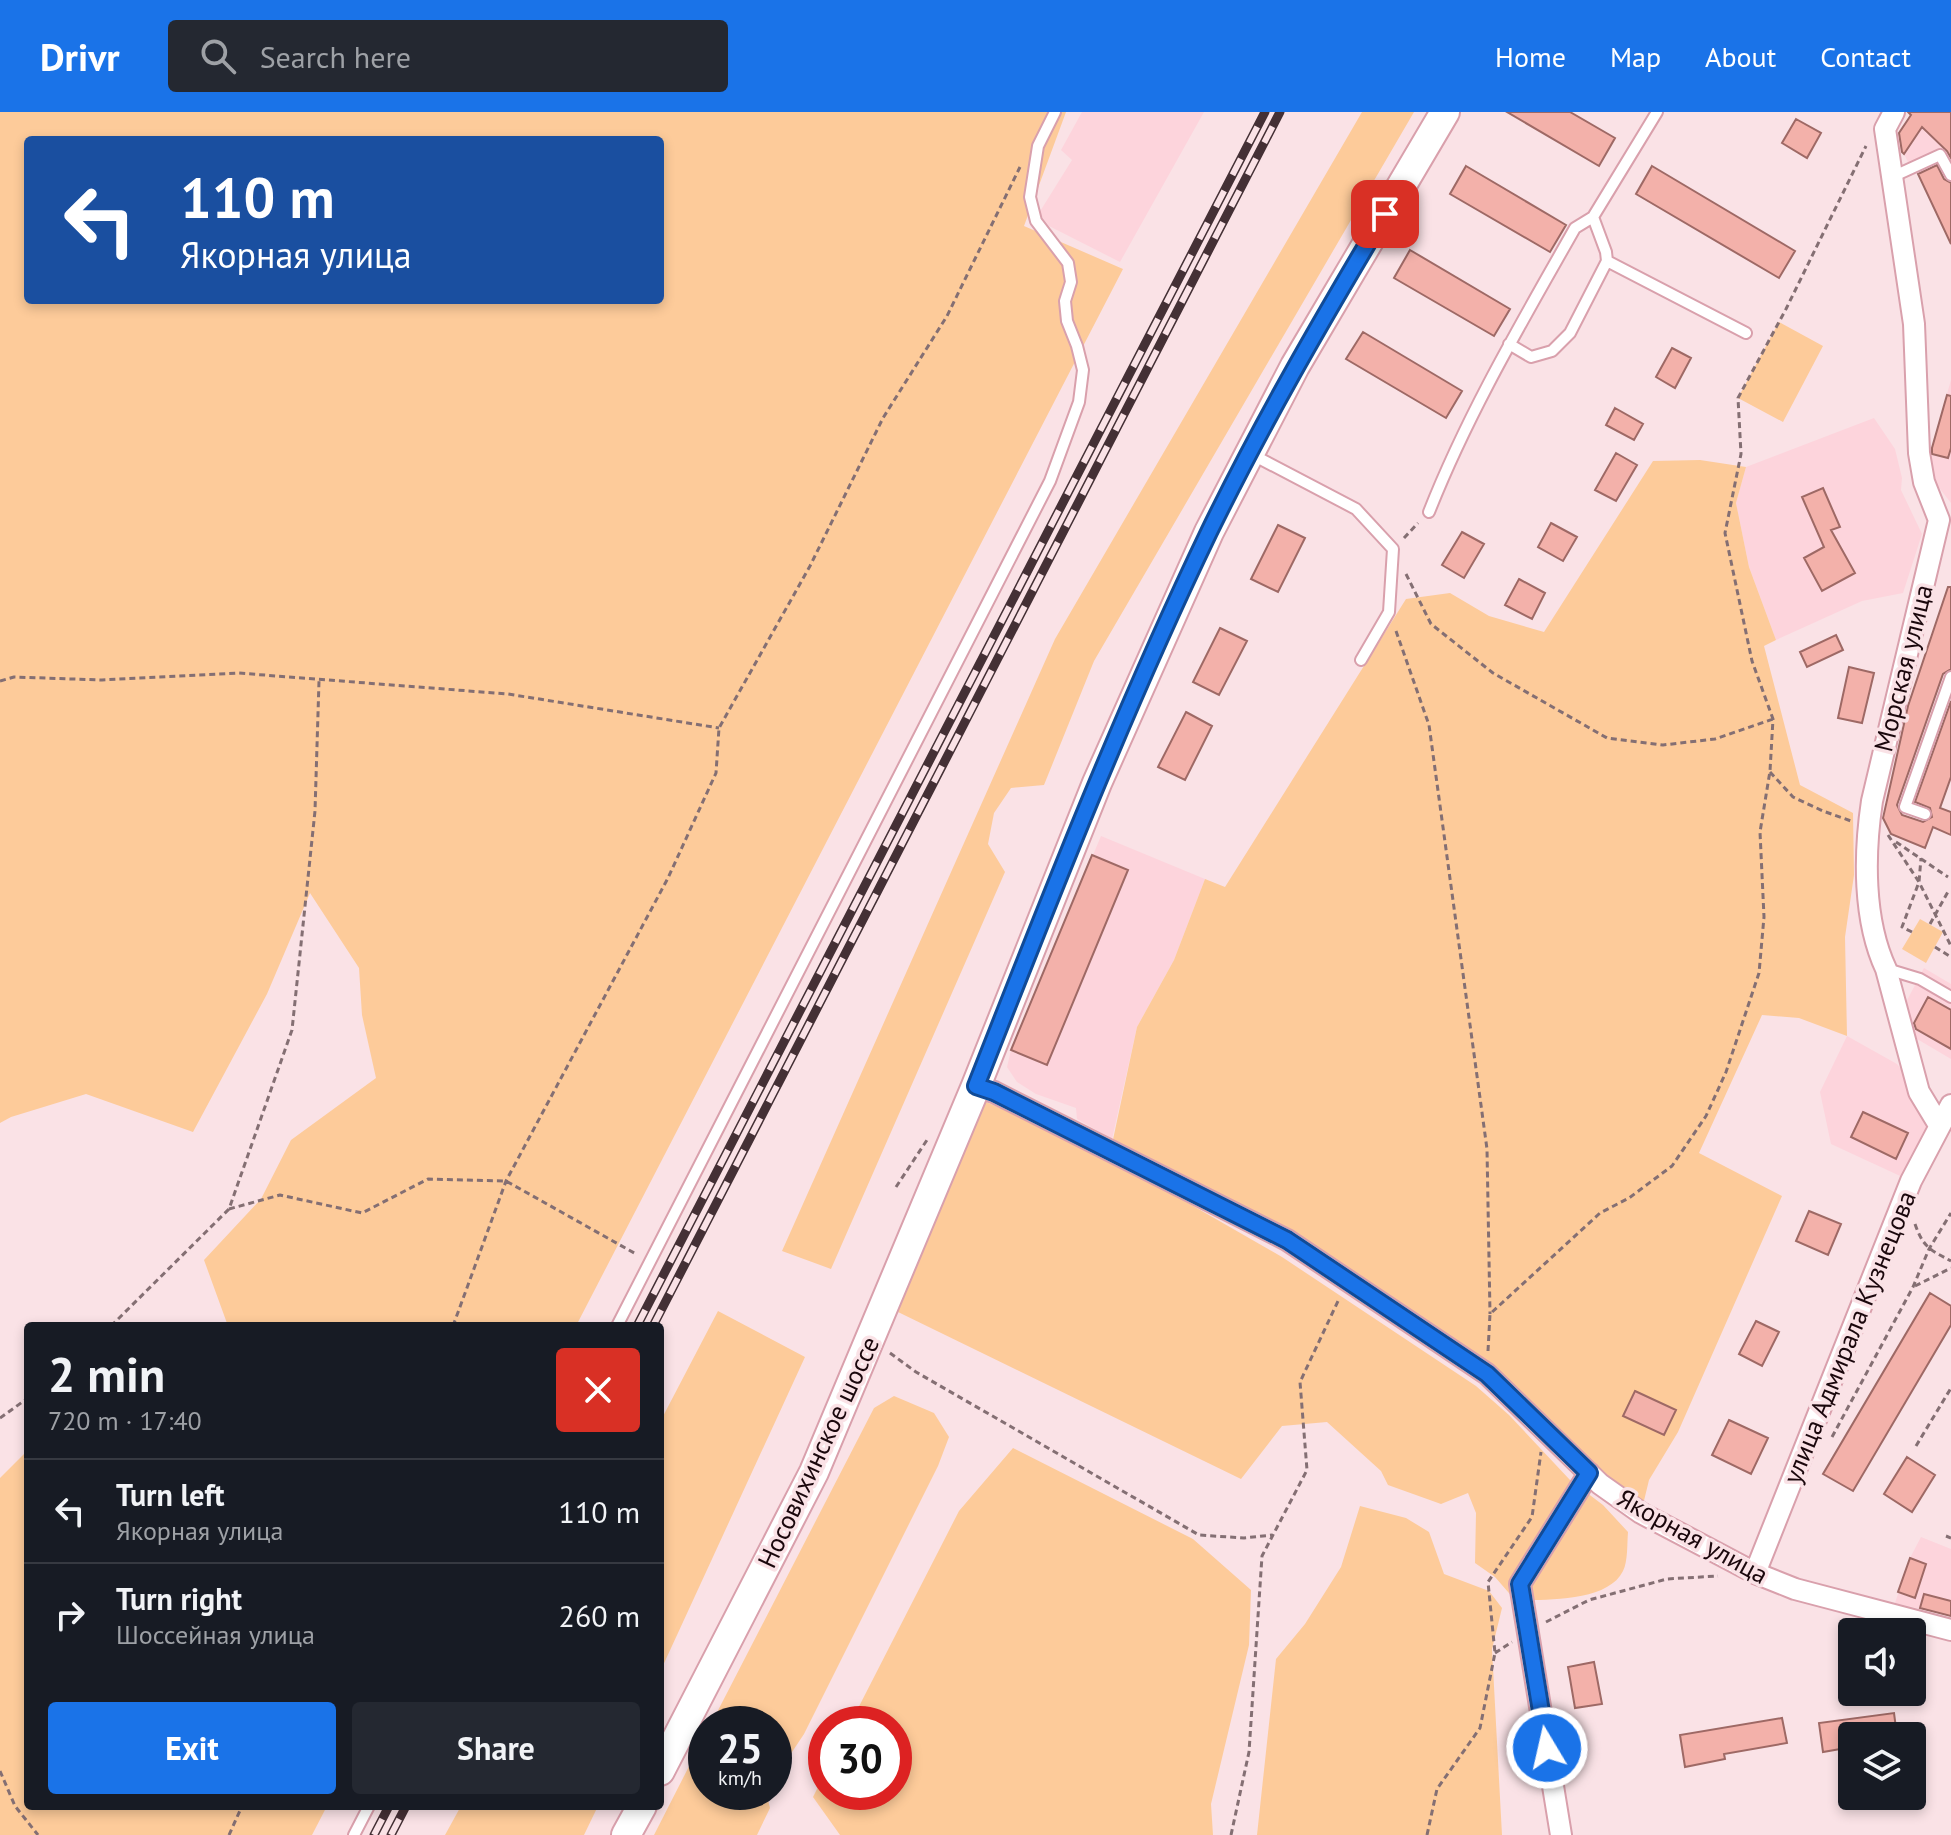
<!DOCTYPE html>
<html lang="en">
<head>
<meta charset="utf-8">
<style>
	:root { --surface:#171b24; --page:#242831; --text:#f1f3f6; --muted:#9ea1a6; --line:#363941; --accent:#1a73e8 }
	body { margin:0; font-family:"PT Sans",sans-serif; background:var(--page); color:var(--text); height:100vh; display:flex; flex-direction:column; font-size:30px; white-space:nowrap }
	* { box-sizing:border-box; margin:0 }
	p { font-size:26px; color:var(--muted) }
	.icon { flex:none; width:44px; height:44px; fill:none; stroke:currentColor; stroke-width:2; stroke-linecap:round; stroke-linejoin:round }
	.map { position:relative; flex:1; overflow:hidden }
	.drawer { position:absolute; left:24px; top:1210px; width:640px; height:488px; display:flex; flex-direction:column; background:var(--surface); border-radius:8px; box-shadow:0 4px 12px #0003 }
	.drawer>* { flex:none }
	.top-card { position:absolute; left:24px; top:24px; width:640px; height:168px; border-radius:8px; box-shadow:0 4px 12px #0003; background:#1a4fa0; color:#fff; overflow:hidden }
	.controls { position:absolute; left:1838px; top:1506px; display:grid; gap:16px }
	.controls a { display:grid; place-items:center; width:88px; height:88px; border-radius:8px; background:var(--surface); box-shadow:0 4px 12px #0003; font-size:40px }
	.speed { position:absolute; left:688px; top:1594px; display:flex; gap:16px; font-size:40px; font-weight:700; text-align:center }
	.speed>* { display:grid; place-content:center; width:104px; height:104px; border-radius:50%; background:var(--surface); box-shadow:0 4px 12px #0003; line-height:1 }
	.speed small { font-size:20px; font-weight:400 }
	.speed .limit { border:12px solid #d22; background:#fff; color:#111 }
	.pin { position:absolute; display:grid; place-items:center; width:68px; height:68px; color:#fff; margin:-34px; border-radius:16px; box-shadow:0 4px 12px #0006 }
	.me { position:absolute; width:88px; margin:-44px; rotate:351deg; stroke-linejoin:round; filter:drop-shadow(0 0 6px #0008) }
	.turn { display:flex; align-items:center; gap:28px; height:168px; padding:0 24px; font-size:36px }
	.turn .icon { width:104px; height:104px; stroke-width:2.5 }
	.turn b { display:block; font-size:56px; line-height:68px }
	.round { display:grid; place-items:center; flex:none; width:84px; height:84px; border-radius:8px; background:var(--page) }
	.overview { display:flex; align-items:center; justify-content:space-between; height:136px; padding:0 24px }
	h1 { font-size:48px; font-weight:700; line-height:60px }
	.primary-button { display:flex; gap:16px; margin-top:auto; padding:16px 24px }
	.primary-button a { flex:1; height:92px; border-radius:8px; background:var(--accent); color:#fff; font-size:32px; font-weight:700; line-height:92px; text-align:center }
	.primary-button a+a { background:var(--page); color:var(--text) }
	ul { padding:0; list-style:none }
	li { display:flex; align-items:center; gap:24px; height:104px; padding:0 24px; border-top:2px solid var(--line) }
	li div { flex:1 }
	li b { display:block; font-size:30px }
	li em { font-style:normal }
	header { display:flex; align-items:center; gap:48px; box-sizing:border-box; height:112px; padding:0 40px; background:var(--accent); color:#fff }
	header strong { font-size:38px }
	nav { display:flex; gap:44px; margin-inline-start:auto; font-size:28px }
	.search { width:560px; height:72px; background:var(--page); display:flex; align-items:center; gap:20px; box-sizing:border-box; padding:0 28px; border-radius:8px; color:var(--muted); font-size:30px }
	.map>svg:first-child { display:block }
</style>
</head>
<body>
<header>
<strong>Drivr</strong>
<div class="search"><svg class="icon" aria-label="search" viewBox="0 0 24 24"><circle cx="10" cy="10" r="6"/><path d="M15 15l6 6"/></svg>Search here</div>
<nav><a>Home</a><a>Map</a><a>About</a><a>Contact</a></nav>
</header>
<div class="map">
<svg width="1951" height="1723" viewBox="0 0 1951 1723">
	<rect width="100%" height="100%" fill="#fae2e6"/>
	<path fill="#fdd4dc" d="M 1082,0 L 1204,0 L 1120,150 L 1049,114 L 1039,101 L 1072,48 L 1061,38 Z
		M 1913,0 L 1951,0 L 1951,132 L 1917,59 L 1911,56 L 1904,42 L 1891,33 Z
		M 1951,268 L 1951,391 L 1933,368 L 1930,341 Z
		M 1874,306 L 1895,337 L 1902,366 L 1901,378 L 1922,422 L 1903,481 L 1862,489 L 1776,528 L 1749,455 L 1736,391 L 1746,355 Z
		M 1101,724 L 1205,767 L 1174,848 L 1137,915 L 1112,1027 L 1077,1007 L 1076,996 L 1036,982 L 1017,970 L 1007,955 L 1011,938 Z
		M 1924,856 L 1951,872 L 1951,947 L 1912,924 L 1904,894 Z
		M 1847,924 L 1897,952 L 1919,980 L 1939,1013 L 1911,1069 L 1831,1032 L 1820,980 Z
		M 1921,1425 L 1951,1437 L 1951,1504 L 1895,1491 L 1910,1446 Z"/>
	<path fill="#fdcb9a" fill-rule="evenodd" d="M 0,0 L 1066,0 L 1024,114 L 1123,157 L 576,1214 L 228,1214 L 204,1148 L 261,1087 L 291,1028 L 376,966 L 362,903 L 359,856 L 310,781 L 267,882 L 193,1020 L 86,982 L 11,1005 L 0,1011 ZM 28,28 L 660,28 L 660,188 L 28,188 Z
		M 1362,0 L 1414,0 L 1094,549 L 1044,673 L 1011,676 L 994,701 L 988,732 L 1005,760 L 831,1157 L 782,1139 L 1055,527 Z
		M 1779,210 L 1823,234 L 1783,310 L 1738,286 Z
		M 1700,348 L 1746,355 L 1736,391 L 1749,455 L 1776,528 L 1764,534 L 1800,673 L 1853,701 L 1854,763 L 1845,825 L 1847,924 L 1799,906 L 1762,903 L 1699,1041 L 1782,1084 L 1678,1320 L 1649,1368 L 1641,1401 L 1545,1317 L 1348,1169 L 1111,1037 L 1137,915 L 1174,848 L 1205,767 L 1225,775 L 1406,487 L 1450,481 L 1489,504 L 1544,520 L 1653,349 Z
		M 1920,807 L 1943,820 L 1926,851 L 1902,837 Z
		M 984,989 L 1101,1041 L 1282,1145 L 1476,1274 L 1509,1303 L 1570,1368 L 1603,1393 L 1628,1420 C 1627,1431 1628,1449 1623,1459 C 1608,1490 1545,1488 1515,1488 L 1495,1465 L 1475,1451 L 1476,1401 L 1468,1381 L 1441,1392 L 1388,1373 L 1381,1359 L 1327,1310 L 1282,1314 L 1241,1367 L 898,1200 Z
		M 718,1199 L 805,1245 L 660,1560 L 660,1310 Z
		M 894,1284 L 934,1301 L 949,1325 L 938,1354 L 804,1622 L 774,1667 L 774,1612 L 711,1612 L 874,1296 Z
		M 1013,1336 L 1193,1427 L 1251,1478 L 1249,1533 L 1211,1692 L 1213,1723 L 840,1723 L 813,1685 L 826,1659 L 826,1680 L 894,1680 L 894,1612 L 850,1612 L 959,1399 Z
		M 28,1338 L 28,1694 L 327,1694 L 312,1723 L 0,1723 L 0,1366 Z
		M 1360,1394 L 1406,1406 L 1429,1420 L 1444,1462 L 1489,1479 L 1502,1496 L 1492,1537 L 1502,1723 L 1257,1723 L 1276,1547 L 1305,1512 L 1341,1455 Z
		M 706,1621 L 706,1680 L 766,1680 L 770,1696 L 757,1723 L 654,1723 Z
		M 461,1694 L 598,1694 L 584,1723 L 445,1723 Z"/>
	<path fill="#f3b1aa" stroke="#9e6965" stroke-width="2" d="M 1507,0 L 1570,0 L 1615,26 L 1599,54 Z
		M 1908,0 L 1951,0 L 1951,46 L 1947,39 L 1922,15 L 1904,42 L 1902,40 L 1899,21 L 1911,3 Z
		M 1796,7 L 1821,21 L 1807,46 L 1782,31 Z
		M 1937,53 L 1944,67 L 1951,71 L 1951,132 L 1918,62 Z
		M 1466,54 L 1566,113 L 1550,140 L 1450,82 Z
		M 1652,54 L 1795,139 L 1779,166 L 1636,82 Z
		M 1410,138 L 1510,197 L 1494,224 L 1394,166 Z
		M 1363,220 L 1462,279 L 1446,306 L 1346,247 Z
		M 1672,236 L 1691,246 L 1675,276 L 1656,265 Z
		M 1947,283 L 1951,284 L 1951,336 L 1948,346 L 1932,342 L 1932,336 Z
		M 1615,296 L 1643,312 L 1634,328 L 1606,313 Z
		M 1616,341 L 1637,353 L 1616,389 L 1595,378 Z
		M 1823,376 L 1840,415 L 1831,418 L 1855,461 L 1822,479 L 1804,446 L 1824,435 L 1802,385 Z
		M 1551,411 L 1577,425 L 1563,449 L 1538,435 Z
		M 1278,413 L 1305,426 L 1278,480 L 1251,467 Z
		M 1462,420 L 1484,432 L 1464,466 L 1442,453 Z
		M 1519,467 L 1545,481 L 1532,507 L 1505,493 Z
		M 1948,475 L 1951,475 L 1951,557 L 1943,562 L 1897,693 L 1902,703 L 1923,710 L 1932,705 L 1930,696 L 1915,690 L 1951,589 L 1951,665 L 1940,696 L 1951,700 L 1951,723 L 1933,715 L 1925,736 L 1891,722 L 1883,706 L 1908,594 Z
		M 1220,516 L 1247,529 L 1219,583 L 1193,570 Z
		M 1836,523 L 1843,538 L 1807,555 L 1800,540 Z
		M 1849,555 L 1874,561 L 1862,611 L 1838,606 Z
		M 1186,600 L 1212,614 L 1185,668 L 1158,655 Z
		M 1092,743 L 1128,758 L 1047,953 L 1011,938 Z
		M 1928,885 L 1951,898 L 1951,937 L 1916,917 L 1914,911 Z
		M 1863,1000 L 1908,1021 L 1896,1047 L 1851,1025 Z
		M 1809,1099 L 1841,1112 L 1828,1143 L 1796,1129 Z
		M 1930,1181 L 1951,1194 L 1951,1213 L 1853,1379 L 1823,1362 Z
		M 1756,1209 L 1779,1220 L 1762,1254 L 1739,1242 Z
		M 1635,1279 L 1676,1298 L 1664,1323 L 1623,1304 Z
		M 1729,1308 L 1768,1326 L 1751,1362 L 1712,1343 Z
		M 1907,1345 L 1935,1363 L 1912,1400 L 1884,1382 Z
		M 1910,1446 L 1926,1452 L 1915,1486 L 1898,1480 Z
		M 1924,1482 L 1951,1489 L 1951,1504 L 1920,1496 Z
		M 1594,1550 L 1602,1592 L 1575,1596 L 1568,1555 Z
		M 1894,1601 L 1897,1624 L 1852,1624 L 1852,1635 L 1823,1640 L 1819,1611 Z
		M 1782,1606 L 1787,1631 L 1724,1642 L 1725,1647 L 1685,1655 L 1680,1623 Z"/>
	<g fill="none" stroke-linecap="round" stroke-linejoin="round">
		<g stroke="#d9a0ac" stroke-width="14">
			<path id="lane" d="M 1892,65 L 1940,43 L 1951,63
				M 1607,149 L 1746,221
				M 1509,232 L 1531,245 L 1552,239 L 1570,221 L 1607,149 L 1606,140 L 1593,105
				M 1251,342 L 1356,397 L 1393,437 L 1389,500 L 1361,548
				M 1429,400 C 1468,301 1523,208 1575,116 L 1593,105 L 1657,0
				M 1925,702 L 1905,695 L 1951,565
				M 1887,857 L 1920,867 L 1951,885
				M 617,1214 L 1050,369 L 1079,290 L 1083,258 L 1077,234 L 1067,209 L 1065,189 L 1071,170 L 1068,151 L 1036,109 L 1030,85 L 1038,34 L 1055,0
				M 354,1723 L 369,1694"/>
		</g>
		<g stroke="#d9a0ac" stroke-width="24">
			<path id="street" d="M 1894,0 L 1885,17 L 1914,212 L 1919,341 L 1924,370 L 1939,408 L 1872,689 C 1864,742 1863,808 1886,857 L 1919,980 L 1939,1013
				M 976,974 L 994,980 L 1287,1128 L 1487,1262 L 1600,1372 L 1641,1401 L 1755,1461 L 1795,1477 L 1951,1518
				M 1755,1461 L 1911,1069 L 1951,993
				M 1561,1723 L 1520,1472 L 1589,1361"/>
		</g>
		<g stroke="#d9a0ac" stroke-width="32">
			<path id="secondary" d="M 660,1659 L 814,1360 L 976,974 L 1097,671 L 1209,420 L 1295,254 L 1445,0
				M 626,1723 L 642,1694"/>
		</g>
		<path stroke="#846f73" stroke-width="3" stroke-dasharray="6 4" stroke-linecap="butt" d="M 1404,426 L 1418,411
			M 1406,462 L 1431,512 L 1493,561 L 1607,626 L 1663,633 L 1715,627 L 1773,607
			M 1396,519 L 1429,613 L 1487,1037 L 1490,1202
			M 0,569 L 14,565 L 102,568 L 238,561 L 508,582 L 719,616
			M 1770,660 L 1793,685 L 1823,699 L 1851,709
			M 1888,723 L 1919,770 L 1951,834
			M 1896,730 L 1948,765
			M 1930,812 L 1949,778
			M 1912,820 L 1902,815 L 1919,770 L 1921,746
			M 1935,835 L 1951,845
			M 896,1075 L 927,1028
			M 229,1097 L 280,1083 L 362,1101 L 428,1067 L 506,1069 L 636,1142
			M 1915,1112 C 1923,1135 1930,1138 1951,1149
			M 1915,1174 L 1951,1156
			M 111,1214 L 229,1097 L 292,918 L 315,699 L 319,569
			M 453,1214 L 506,1069 L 668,766 L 716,661 L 719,616 L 810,454 L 883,306 L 947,204 L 1020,55
			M 1488,1239 L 1490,1202 L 1600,1101 L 1629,1086 L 1672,1054 L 1706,1004 L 1726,960 L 1759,861 L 1764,805 L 1760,720 L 1770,659 L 1773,607 L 1752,549 L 1725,421 L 1741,342 L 1738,286 L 1786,197 L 1866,34
			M 890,1241 L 916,1260 L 1199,1423 L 1244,1426 L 1272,1423
			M 0,1306 L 28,1286
			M 1832,1325 L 1913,1175 L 1929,1137 L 1951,1101
			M 1916,1334 L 1951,1276
			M 1946,1424 L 1951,1426
			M 1546,1510 L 1589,1488 L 1667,1467 L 1718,1464
			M 1495,1541 L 1512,1530
			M 0,1659 L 15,1694 L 38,1723
			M 229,1723 L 242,1694
			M 1231,1723 L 1249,1640 L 1262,1444 L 1307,1358 L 1300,1270 L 1339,1187
			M 1427,1723 L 1437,1677 L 1480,1616 L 1495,1541 L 1488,1470 L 1532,1405 L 1541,1340"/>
		<use href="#lane" stroke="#fff" stroke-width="10"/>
		<use href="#street" stroke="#fff" stroke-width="20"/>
		<use href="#secondary" stroke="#fff" stroke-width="28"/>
		<g stroke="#443035" stroke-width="9">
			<path id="rail" d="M 637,1214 L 1265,0
				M 653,1214 L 1280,0
				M 374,1723 L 389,1694
				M 391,1723 L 406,1694"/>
		</g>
		<use href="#rail" stroke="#fae2e6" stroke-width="6" stroke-dasharray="18" stroke-linecap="butt"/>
	</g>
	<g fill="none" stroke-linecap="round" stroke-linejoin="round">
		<g stroke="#114b97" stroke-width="20">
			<path id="route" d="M 1385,102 C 1323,206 1262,311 1209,420 C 1122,601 1049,788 976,974 L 994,980 L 1287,1128 L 1487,1262 L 1589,1361 L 1520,1472 L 1547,1636"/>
		</g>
		<use href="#route" stroke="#1a73e8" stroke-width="14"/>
	</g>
	<g text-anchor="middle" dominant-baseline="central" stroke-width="7" stroke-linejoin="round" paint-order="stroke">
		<g font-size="26" fill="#1a070c" stroke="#fae2e6">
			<text transform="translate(1903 556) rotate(-76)">Морская улица</text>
			<text transform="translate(1849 1225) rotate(-68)">улица Адмирала Кузнецова</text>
			<text transform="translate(818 1340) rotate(-65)">Носовихинское шоссе</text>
			<text transform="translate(1693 1424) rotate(29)">Якорная улица</text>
		</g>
	</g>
</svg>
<div class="controls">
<a><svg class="icon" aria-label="sound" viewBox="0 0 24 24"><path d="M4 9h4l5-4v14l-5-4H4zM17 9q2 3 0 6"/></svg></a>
<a><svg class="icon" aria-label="layers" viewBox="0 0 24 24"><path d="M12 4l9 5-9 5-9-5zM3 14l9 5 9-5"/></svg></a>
</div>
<div class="speed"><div>25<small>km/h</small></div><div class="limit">30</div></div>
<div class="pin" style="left:1385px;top:102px;background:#d93025"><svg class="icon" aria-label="arrive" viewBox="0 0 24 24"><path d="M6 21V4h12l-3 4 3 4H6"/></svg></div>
<svg class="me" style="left:1547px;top:1636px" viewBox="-20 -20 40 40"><circle r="17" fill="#1a73e8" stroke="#fff" stroke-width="3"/><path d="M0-11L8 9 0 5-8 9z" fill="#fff"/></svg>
<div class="top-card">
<div class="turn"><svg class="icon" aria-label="left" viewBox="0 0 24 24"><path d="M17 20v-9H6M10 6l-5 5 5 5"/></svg><div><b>110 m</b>Якорная улица</div></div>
</div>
<section class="drawer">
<div class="overview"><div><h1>2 min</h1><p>720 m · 17:40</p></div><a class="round" style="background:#d93025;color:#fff"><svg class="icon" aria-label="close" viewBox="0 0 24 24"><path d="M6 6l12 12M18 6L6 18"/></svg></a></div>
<ul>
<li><svg class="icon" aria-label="left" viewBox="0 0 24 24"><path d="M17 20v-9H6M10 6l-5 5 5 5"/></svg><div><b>Turn left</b><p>Якорная улица</p></div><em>110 m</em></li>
<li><svg class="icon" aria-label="right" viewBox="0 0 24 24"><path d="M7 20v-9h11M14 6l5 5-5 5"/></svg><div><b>Turn right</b><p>Шоссейная улица</p></div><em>260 m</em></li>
</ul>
<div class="primary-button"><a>Exit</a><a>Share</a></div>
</section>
</div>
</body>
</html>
